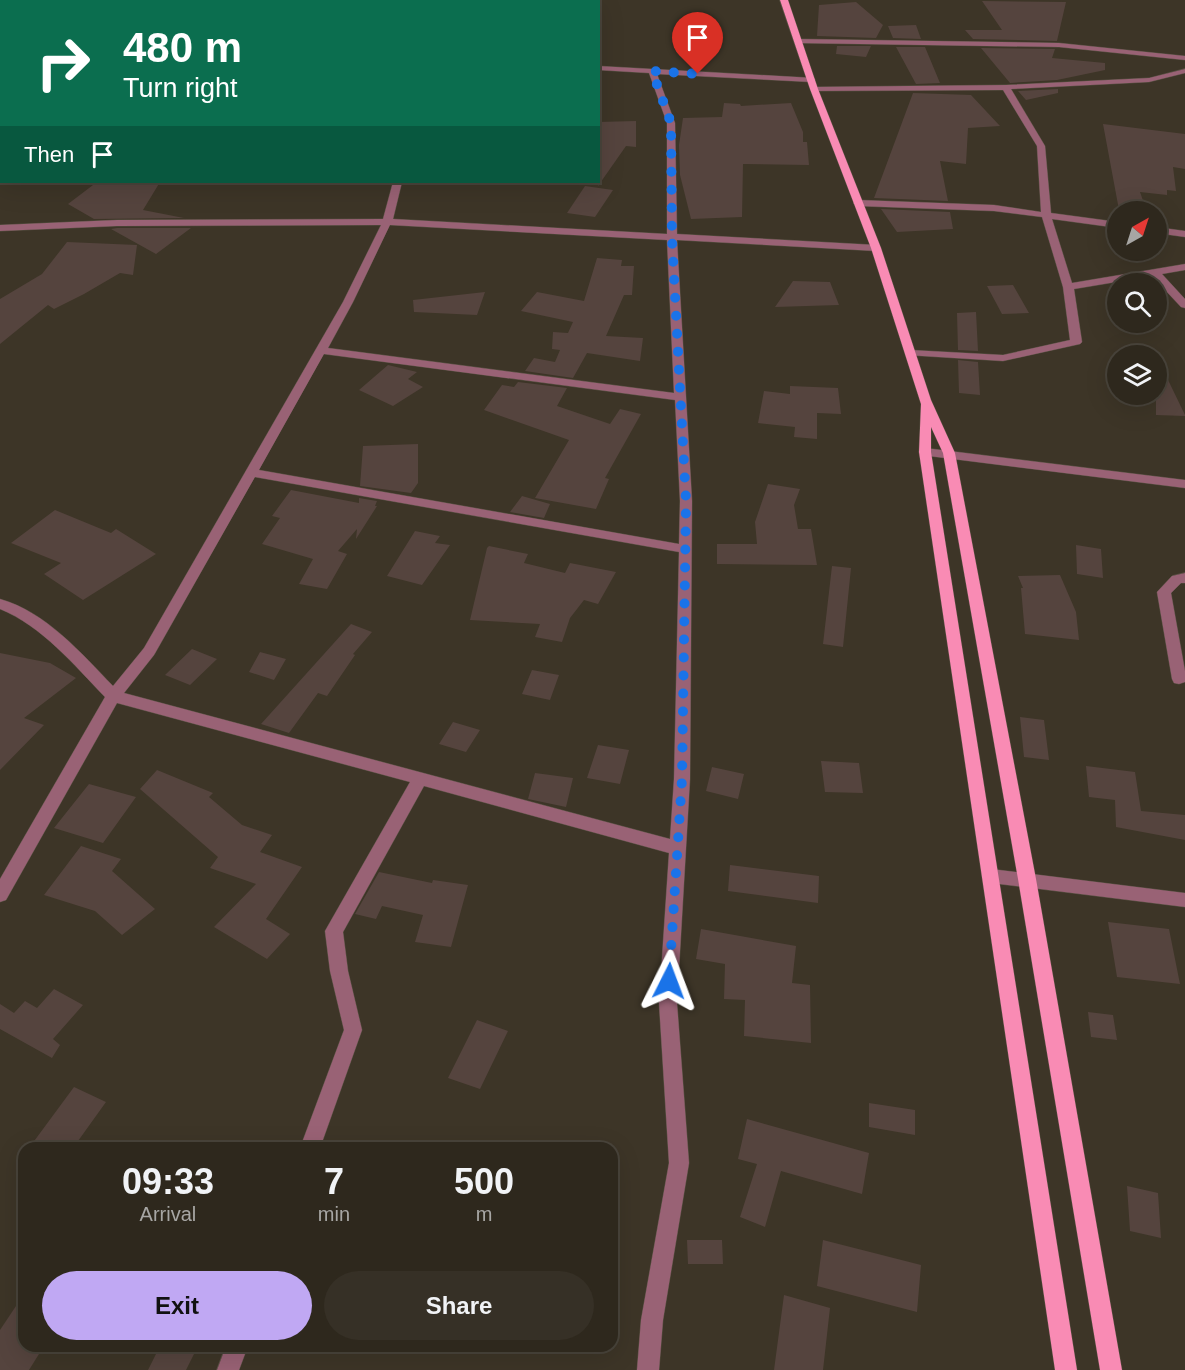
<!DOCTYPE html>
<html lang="en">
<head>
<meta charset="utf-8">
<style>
	:root { --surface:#2e281d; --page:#363026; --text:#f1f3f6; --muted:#a7a6a4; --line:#49443b; --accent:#c0a8f3 }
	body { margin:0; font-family:Helvetica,sans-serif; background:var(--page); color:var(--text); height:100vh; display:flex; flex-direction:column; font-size:22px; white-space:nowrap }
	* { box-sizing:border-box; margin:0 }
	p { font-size:20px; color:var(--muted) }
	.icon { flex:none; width:33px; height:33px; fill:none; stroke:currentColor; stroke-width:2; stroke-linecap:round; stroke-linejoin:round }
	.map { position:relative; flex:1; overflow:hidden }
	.drawer { position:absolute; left:18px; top:1142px; width:600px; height:210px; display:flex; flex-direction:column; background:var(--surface); border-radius:18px; box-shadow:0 6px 24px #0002,0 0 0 2px var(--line) }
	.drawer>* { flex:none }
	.top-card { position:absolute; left:0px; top:0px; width:600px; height:183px; box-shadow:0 6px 24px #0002,0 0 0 2px var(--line); background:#0b6e4f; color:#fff; overflow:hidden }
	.needle { width:39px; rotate:39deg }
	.controls { position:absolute; left:1107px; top:201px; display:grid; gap:12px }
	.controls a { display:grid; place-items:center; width:60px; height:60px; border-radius:50%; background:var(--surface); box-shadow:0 6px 24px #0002,0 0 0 2px var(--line); font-size:30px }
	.pin { position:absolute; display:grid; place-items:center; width:51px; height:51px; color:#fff; margin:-62px -26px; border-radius:50% 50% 50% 0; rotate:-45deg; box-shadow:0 0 6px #0007 }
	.pin .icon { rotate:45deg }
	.me { position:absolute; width:66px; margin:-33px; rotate:3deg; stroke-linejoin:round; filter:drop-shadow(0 0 4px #0008) }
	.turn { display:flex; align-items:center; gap:21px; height:126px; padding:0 24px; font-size:27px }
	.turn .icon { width:78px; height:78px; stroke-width:2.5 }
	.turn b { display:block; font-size:42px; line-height:51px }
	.then { display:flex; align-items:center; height:57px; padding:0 24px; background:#0003; gap:12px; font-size:22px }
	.eta { display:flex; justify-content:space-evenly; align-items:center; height:102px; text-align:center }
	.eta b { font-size:36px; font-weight:700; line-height:42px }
	.button { display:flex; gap:12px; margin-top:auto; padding:12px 24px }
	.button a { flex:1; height:69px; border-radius:36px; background:var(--accent); color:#111; font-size:24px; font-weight:700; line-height:69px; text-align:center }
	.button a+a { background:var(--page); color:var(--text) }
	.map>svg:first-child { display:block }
</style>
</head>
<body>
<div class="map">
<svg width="1185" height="1370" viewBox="0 0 1185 1370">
	<rect width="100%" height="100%" fill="#3d3527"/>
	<path fill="#55443e" d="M 982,1 L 1066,2 L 1057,41 L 973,39 L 965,30 L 1002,30 Z
		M 856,2 L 883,25 L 876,38 L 817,36 L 819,5 Z
		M 916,25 L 921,39 L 893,38 L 888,26 Z
		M 837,46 L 871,46 L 866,57 L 836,54 Z
		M 896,47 L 925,47 L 940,83 L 916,84 Z
		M 981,48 L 1055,49 L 1052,58 L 1105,63 L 1105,70 L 1057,80 L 1010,83 Z
		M 1058,89 L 1058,93 L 1026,100 L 1018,91 Z
		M 913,93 L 971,95 L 1000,126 L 968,128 L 966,164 L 940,161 L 948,201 L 874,198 Z
		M 724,103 L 740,104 L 741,106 L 791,103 L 803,132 L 803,142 L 807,142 L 809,165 L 743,164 L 742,217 L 691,219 L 680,175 L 679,145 L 683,118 L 722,117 Z
		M 636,121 L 636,147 L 626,146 L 598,186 L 598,122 Z
		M 1103,124 L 1185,134 L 1185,169 L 1173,167 L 1176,191 L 1167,190 L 1167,195 L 1140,192 L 1147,212 L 1119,210 Z
		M 97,182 L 160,182 L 143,210 L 184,218 L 94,219 L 68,204 Z
		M 585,186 L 613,190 L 595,217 L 567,213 Z
		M 881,209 L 950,212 L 953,229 L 897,232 Z
		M 191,228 L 156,254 L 111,229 L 117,228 Z
		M 67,242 L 137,245 L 133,275 L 120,273 L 84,294 L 54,309 L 48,305 L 0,344 L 0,299 L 42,274 Z
		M 597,258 L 622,260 L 621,266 L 634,266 L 632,295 L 624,295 L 606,336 L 643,338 L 640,361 L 587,353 L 573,378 L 525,371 L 534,358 L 555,362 L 560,350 L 552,349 L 553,332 L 568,333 L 573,322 L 521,311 L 537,292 L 584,301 Z
		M 793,281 L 830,282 L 839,305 L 775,307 Z
		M 1013,285 L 1029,313 L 1002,314 L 987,286 Z
		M 485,292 L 477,315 L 414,312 L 413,300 Z
		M 976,312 L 978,351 L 958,350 L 957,313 Z
		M 1156,355 L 1185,415 L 1185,416 L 1156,415 Z
		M 958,360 L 978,362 L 980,395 L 959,393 Z
		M 388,365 L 417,372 L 408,379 L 423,387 L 393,406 L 359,390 Z
		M 518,382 L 567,388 L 557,406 L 610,424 L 620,409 L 641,414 L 605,478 L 609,479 L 596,509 L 535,498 L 569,440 L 484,410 L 502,385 L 514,387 Z
		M 790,386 L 838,388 L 841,414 L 817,413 L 817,439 L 794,437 L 795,427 L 758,423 L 764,391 L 790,394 Z
		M 418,444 L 418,483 L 411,493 L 360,486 L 363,446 Z
		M 768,484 L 800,489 L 794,505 L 798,529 L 811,529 L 817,565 L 717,564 L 717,544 L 757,544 L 755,522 Z
		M 291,490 L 359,503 L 359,498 L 377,501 L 375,506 L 377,506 L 356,539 L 357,529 L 338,551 L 347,554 L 327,589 L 299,584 L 313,559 L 262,544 L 280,518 L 272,516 Z
		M 522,496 L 550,504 L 544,518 L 510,512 Z
		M 55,510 L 111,533 L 116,529 L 156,554 L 83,600 L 44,574 L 61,563 L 11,543 Z
		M 415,531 L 440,536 L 435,543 L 450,545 L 422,585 L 387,576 Z
		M 1076,545 L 1101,549 L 1103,578 L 1077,574 Z
		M 489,546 L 528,554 L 524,563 L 565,573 L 570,563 L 616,572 L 598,604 L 584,600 L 570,618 L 562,642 L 535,637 L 540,624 L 470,620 L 487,548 Z
		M 832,566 L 851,568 L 843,647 L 823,644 Z
		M 1060,575 L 1076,612 L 1079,640 L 1025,634 L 1021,588 L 1023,588 L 1018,576 Z
		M 351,624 L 372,632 L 353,654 L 355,655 L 327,696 L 318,693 L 289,733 L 261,724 Z
		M 192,649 L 217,659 L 190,685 L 165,675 Z
		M 260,652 L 286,659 L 274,680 L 249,672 Z
		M 0,653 L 50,663 L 76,678 L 24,718 L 44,725 L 0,770 Z
		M 532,670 L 559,675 L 550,700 L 522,694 Z
		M 1020,717 L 1044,720 L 1049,760 L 1024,757 Z
		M 453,722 L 480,730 L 466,752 L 439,744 Z
		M 598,745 L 629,750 L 620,784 L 587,778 Z
		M 821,761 L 859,763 L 863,793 L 825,792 Z
		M 1086,766 L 1135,772 L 1141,811 L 1185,815 L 1185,840 L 1116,827 L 1115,800 L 1089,797 Z
		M 712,767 L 744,774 L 738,799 L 706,791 Z
		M 157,770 L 213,793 L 209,797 L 242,825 L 272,835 L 260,852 L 302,867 L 266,919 L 290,934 L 267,959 L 214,927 L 256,884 L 210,868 L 218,857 L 140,789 Z
		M 535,773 L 573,778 L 566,807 L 528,799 Z
		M 89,784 L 136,797 L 103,843 L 54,828 Z
		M 81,846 L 121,859 L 112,871 L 155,909 L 122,935 L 95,911 L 44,895 Z
		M 730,865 L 819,876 L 818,903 L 728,891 Z
		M 379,872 L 432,883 L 433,880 L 468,885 L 451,947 L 415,942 L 423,915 L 382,906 L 376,919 L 355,914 Z
		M 1108,922 L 1169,929 L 1180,984 L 1117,977 Z
		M 701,929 L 796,946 L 792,983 L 810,985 L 811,1043 L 744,1036 L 745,1000 L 724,999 L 725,964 L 696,959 Z
		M 54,989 L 83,1005 L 53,1039 L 60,1045 L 52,1058 L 0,1029 L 0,1004 L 14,1013 L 25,1001 L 37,1008 Z
		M 1088,1012 L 1113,1015 L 1117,1040 L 1091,1037 Z
		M 477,1020 L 508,1031 L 480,1089 L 448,1078 Z
		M 74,1087 L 106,1102 L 73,1148 L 29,1148 Z
		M 869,1103 L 915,1110 L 915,1135 L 869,1127 Z
		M 747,1119 L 869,1153 L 862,1194 L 781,1171 L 765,1227 L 740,1217 L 757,1164 L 738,1159 Z
		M 1127,1186 L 1158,1193 L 1161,1238 L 1130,1231 Z
		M 687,1240 L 722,1240 L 723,1264 L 688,1264 Z
		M 823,1240 L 921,1265 L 917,1312 L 817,1286 Z
		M 24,1294 L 24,1346 L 44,1346 L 29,1370 L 0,1370 L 0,1330 Z
		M 784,1295 L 830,1308 L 823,1370 L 774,1370 Z
		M 160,1346 L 198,1346 L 186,1370 L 148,1370 Z"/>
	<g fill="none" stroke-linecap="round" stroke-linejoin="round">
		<g stroke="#585143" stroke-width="1">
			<path id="minor" d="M 329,0 L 337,0 L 329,2 Z
				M 0,25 L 2,25 L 2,29 L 0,29 Z
				M 798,39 L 1059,43 L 1185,56 L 1185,60 L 1059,47 L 795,43 L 795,39 Z
				M 598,66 L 814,78 L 815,80 L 811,82 L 657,74 L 675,123 L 677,234 L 876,245 L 881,248 L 876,251 L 677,240 L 692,501 L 690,779 L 677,1003 L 689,1163 L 663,1320 L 659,1370 L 637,1370 L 641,1320 L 669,1163 L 659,1003 L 669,853 L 424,786 L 343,932 L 348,971 L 362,1030 L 320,1148 L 300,1148 L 344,1030 L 330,971 L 325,931 L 410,782 L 117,703 L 6,900 L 0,902 L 0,879 L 105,697 C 74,665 42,626 0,609 L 0,599 C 46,612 81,653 113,686 L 144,648 L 343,302 L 381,225 L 117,226 L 0,231 L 0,225 L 117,220 L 383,219 L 393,182 L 402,182 L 393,219 L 667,234 L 667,123 L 649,73 L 598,70 ZM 390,225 L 667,240 L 674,393 L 328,348 L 353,302 ZM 324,354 L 675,400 L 680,501 L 679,544 L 259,470 ZM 255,477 L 679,552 L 674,779 L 670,839 L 124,693 L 154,655 Z
				M 1185,69 L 1185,73 L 1149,82 L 1011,89 L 1045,146 L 1051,213 L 1118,222 L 1118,228 L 1052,219 L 1072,283 L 1185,264 L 1185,270 L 1162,274 L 1185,299 L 1185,308 L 1181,307 L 1152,276 L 1074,289 L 1082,342 L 1080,344 L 1003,361 L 906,355 L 906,351 L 910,350 L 1003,355 L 1070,340 L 1063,287 L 1042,217 L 994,211 L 858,206 L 853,203 L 858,200 L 994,205 L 1041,212 L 1037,146 L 1003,90 L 814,91 L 811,91 L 811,87 L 1006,85 L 1149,78 Z
				M 1156,227 L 1185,231 L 1185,237 L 1156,233 Z
				M 925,448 L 1185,480 L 1185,488 L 921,455 L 919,452 Z
				M 1185,573 L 1185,583 L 1181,583 L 1171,593 L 1185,671 L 1185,682 L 1179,684 L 1174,683 L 1172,679 L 1157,592 L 1172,576 Z
				M 991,869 L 1185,893 L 1185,907 L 991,883 L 985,881 L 982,876 L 985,871 Z
				M 226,1346 L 248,1346 L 239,1370 L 217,1370 Z"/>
		</g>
		<g stroke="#585143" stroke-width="1">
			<path id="major" d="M 780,0 L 788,0 L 818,89 L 881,248 L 931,400 L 955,453 L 1036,879 L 1122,1370 L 1100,1370 L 1018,879 L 943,453 L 931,427 L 931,452 L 1077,1370 L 1055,1370 L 919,452 L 921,404 L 871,248 L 810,89 Z"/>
		</g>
		<use href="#minor" fill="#996275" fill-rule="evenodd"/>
		<use href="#major" fill="#f98bb4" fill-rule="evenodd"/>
	</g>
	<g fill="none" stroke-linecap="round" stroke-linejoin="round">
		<path stroke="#1a73e8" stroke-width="10" stroke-dasharray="0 18" d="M 669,981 L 682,779 L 686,501 L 672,239 L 671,123 L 652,71 L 698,74"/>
	</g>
</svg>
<div class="controls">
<a><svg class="needle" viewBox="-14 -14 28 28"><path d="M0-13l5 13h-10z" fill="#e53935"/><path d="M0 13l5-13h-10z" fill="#a7a6a4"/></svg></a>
<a><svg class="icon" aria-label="search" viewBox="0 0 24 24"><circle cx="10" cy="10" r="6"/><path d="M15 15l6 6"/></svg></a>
<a><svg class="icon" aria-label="layers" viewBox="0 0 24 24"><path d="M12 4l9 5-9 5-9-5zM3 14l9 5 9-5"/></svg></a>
</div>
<div class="pin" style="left:698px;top:74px;background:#d93025"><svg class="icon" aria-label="arrive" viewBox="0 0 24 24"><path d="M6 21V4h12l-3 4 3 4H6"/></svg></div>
<svg class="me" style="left:669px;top:981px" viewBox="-20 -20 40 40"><path d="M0-17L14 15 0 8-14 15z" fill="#1a73e8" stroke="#fff" stroke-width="4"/></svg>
<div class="top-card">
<div class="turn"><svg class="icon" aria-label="right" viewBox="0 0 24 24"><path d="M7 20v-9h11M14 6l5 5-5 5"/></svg><div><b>480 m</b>Turn right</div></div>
<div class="then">Then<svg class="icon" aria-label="arrive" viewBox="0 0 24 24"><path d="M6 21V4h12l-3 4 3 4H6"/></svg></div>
</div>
<section class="drawer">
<div class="eta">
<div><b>09:33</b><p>Arrival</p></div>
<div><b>7</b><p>min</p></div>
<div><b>500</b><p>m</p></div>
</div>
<div class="button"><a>Exit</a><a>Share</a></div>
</section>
</div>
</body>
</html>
